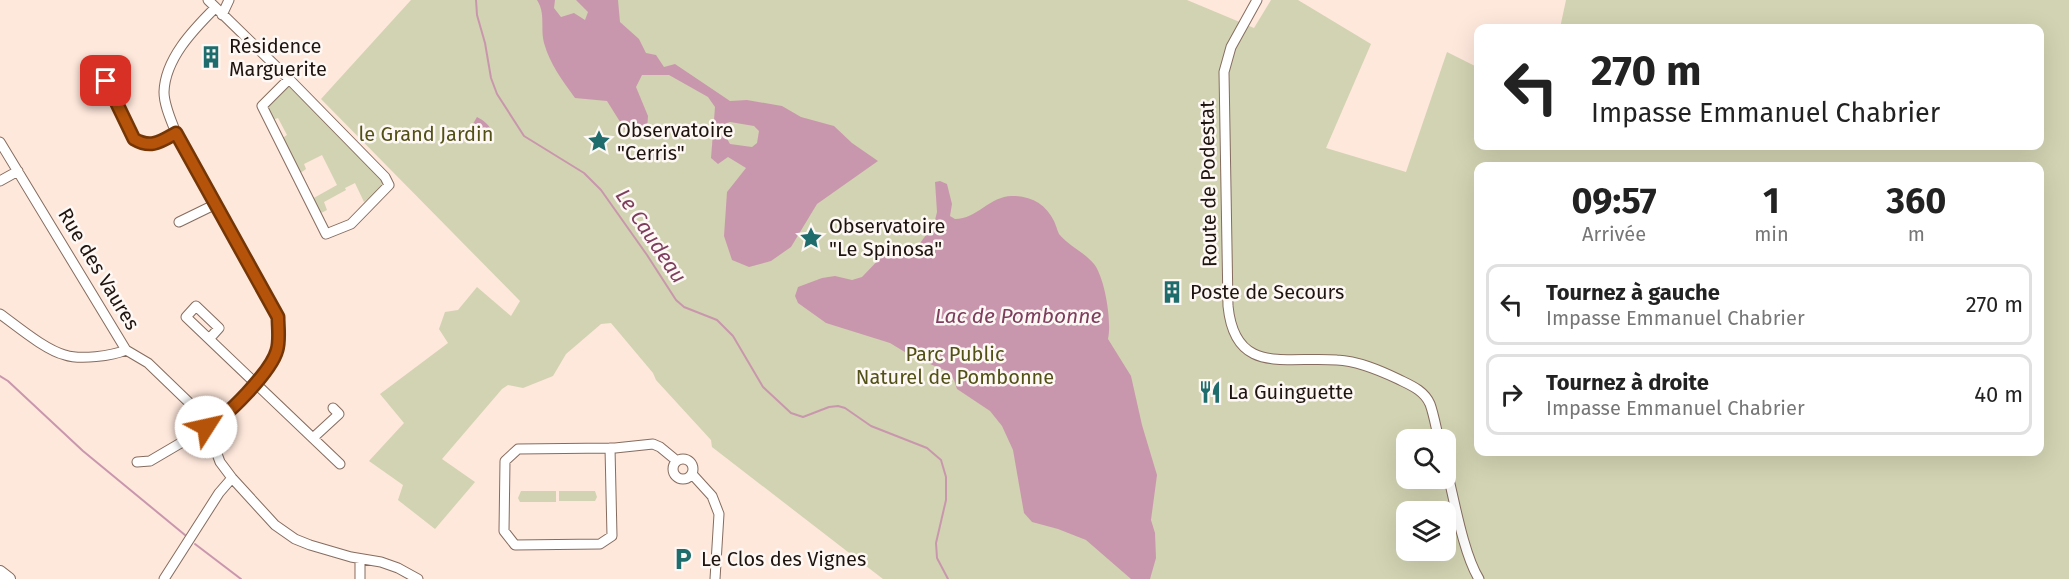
<!DOCTYPE html>
<html lang="fr">
<head>
<meta charset="utf-8">
<style>
	:root { --surface:#fff; --page:#f6f6f6; --text:#222; --muted:#767676; --line:#e0e0e0 }
	body { margin:0; font-family:"Fira Sans",sans-serif; background:var(--page); color:var(--text); height:100vh; display:flex; flex-direction:column; font-size:22px; white-space:nowrap }
	* { box-sizing:border-box; margin:0 }
	p { font-size:20px; color:var(--muted) }
	.icon { flex:none; width:33px; height:33px; fill:none; stroke:currentColor; stroke-width:2; stroke-linecap:round; stroke-linejoin:round }
	.map { position:relative; flex:1; overflow:hidden }
	.details { position:absolute; left:1474px; top:162px; width:570px; height:294px; display:flex; flex-direction:column; background:var(--surface); border-radius:12px; box-shadow:0 6px 24px #0002 }
	.details>* { flex:none }
	.top-card { position:absolute; left:1474px; top:24px; width:570px; height:126px; border-radius:12px; box-shadow:0 6px 24px #0002; background:#fff; color:var(--text); overflow:hidden }
	.tools { position:absolute; left:1396px; top:429px; display:grid; gap:12px }
	.tools a { display:grid; place-items:center; width:60px; height:60px; border-radius:12px; background:var(--surface); box-shadow:0 6px 24px #0002; font-size:30px }
	.pin { position:absolute; display:grid; place-items:center; width:51px; height:51px; color:#fff; margin:-26px; border-radius:12px; box-shadow:0 3px 9px #0006 }
	.me { position:absolute; width:66px; margin:-33px; rotate:55deg; stroke-linejoin:round; filter:drop-shadow(0 0 4px #0008) }
	.turn { display:flex; align-items:center; gap:21px; height:126px; padding:0 18px; font-size:27px }
	.turn .icon { width:78px; height:78px; stroke-width:2.5 }
	.turn b { display:block; font-size:42px; line-height:51px }
	.eta { display:flex; justify-content:space-evenly; align-items:center; height:102px; text-align:center }
	.eta b { font-size:36px; font-weight:700; line-height:42px }
	ul { padding:0; list-style:none }
	li { display:flex; align-items:center; gap:18px; height:81px; margin:0 12px 9px; padding:0 6px; border:3px solid var(--line); border-radius:12px }
	li div { flex:1 }
	li b { display:block; font-size:22px }
	li em { font-style:normal }
	.map>svg:first-child { display:block }
</style>
</head>
<body>
<div class="map">
<svg width="2069" height="579" viewBox="0 0 2069 579">
	<rect width="100%" height="100%" fill="#fee7db"/>
	<path fill="#d2d3b2" fill-rule="evenodd" d="M 411,0 L 1187,0 L 1254,28 L 1271,0 L 1298,0 L 1371,44 L 1326,148 L 1406,172 L 1447,52 L 1479,68 L 1479,146 L 2040,146 L 2040,28 L 1560,28 L 1566,0 L 2069,0 L 2069,579 L 883,579 L 712,447 L 711,440 L 656,380 L 653,373 L 611,323 L 601,324 L 566,354 L 553,376 L 523,388 L 508,385 L 502,389 L 442,459 L 475,482 L 435,529 L 398,500 L 403,485 L 369,461 L 404,423 L 380,394 L 448,343 L 439,329 L 445,312 L 458,310 L 477,287 L 511,316 L 520,301 L 321,99 ZM 1479,166 L 2040,166 L 2040,452 L 1479,452 ZM 1407,440 L 1446,440 L 1446,478 L 1407,478 ZM 1407,512 L 1446,512 L 1446,550 L 1407,550 Z
		M 289,85 L 381,178 L 383,187 L 364,202 L 355,183 L 345,188 L 346,190 L 324,202 L 327,210 L 319,214 L 312,199 L 337,185 L 322,155 L 304,164 L 306,169 L 299,174 L 281,139 L 287,135 L 278,118 L 272,120 L 266,107 Z
		M 521,491 L 556,491 L 556,502 L 520,502 L 518,498 Z
		M 559,491 L 595,491 L 597,497 L 595,501 L 559,501 Z"/>
	<path fill="#c997ad" fill-rule="evenodd" d="M 537,0 L 555,0 L 554,8 L 561,17 L 574,13 L 585,20 L 588,12 L 576,0 L 618,0 L 620,22 L 639,39 L 646,53 L 656,55 L 664,67 L 675,64 L 730,101 L 747,100 L 782,106 L 801,117 L 834,126 L 852,143 L 878,161 L 817,204 L 791,247 L 771,261 L 749,267 L 732,260 L 724,236 L 727,192 L 746,168 L 728,157 L 718,164 L 711,158 L 715,107 L 708,97 L 669,75 L 642,75 L 636,87 L 648,116 L 647,130 L 639,137 L 627,133 L 607,101 L 575,98 C 562,80 550,64 544,43 C 540,28 546,14 537,0 ZM 730,122 L 754,126 L 759,131 L 757,143 L 752,147 L 730,144 L 726,137 L 724,124 Z
		M 477,117 C 483,120 493,127 491,134 L 471,142 C 466,134 473,124 477,117 Z
		M 940,181 L 947,184 L 952,204 L 950,216 L 955,219 C 977,219 991,195 1013,196 C 1032,196 1046,205 1054,221 C 1056,225 1057,230 1059,234 C 1069,246 1084,252 1094,264 C 1105,278 1112,322 1108,339 L 1131,376 L 1142,425 L 1157,475 L 1151,520 L 1155,533 L 1156,558 L 1150,579 L 1131,579 L 1086,540 L 1058,529 L 1032,522 L 1024,513 L 1013,450 L 1002,426 L 990,411 L 957,389 L 954,380 L 947,371 L 913,357 L 890,343 L 826,323 L 798,303 L 795,296 L 798,287 L 822,278 L 835,276 L 852,280 L 862,277 L 887,251 L 903,246 L 918,246 L 934,224 L 937,212 L 935,182 Z"/>
	<g fill="none" stroke-linecap="round" stroke-linejoin="round">
		<path stroke="#c997ad" stroke-width="2" d="M 476,0 L 477,15 L 485,43 L 491,78 L 497,94 L 524,136 L 584,173 L 601,190 L 647,255 L 676,300 L 684,307 L 717,320 L 733,336 L 763,387 L 791,413 L 803,417 L 829,407 L 838,406 L 845,408 L 871,426 L 927,448 L 941,460 L 946,477 L 946,500 L 936,543 L 937,558 L 948,579
			M 0,376 L 8,381 L 83,451 L 185,535
			M 195,544 L 241,579"/>
		<g stroke="#856c5f" stroke-width="11">
			<path id="minor" d="M 208,0 L 289,79 L 385,177 L 389,185 L 351,224 L 326,234 L 262,106 L 289,79
				M 1257,0 L 1231,47 L 1224,72 L 1228,306 C 1235,376 1285,356 1337,360 C 1358,361 1379,370 1398,379 C 1410,385 1424,390 1430,404 C 1434,415 1436,428 1439,440
				M 222,15 L 229,0
				M 107,81 L 134,139 C 151,149 160,142 176,133
				M 0,142 L 126,350 L 148,363 L 203,416 L 220,462 L 232,478 L 275,525 L 295,539 L 310,545 L 351,557 L 381,562 L 398,568 L 418,579
				M 0,181 L 18,171
				M 179,222 L 216,204
				M 0,314 C 17,326 45,350 65,355 C 80,360 112,356 126,350
				M 210,338 L 219,328 L 196,306 L 186,317 L 340,464
				M 314,437 L 339,414 L 333,408
				M 610,448 L 612,536 L 600,544 L 515,545 L 504,531 L 505,461 L 518,449 L 610,448 L 615,448 L 653,444 L 660,447 L 677,461
				M673 469a10 10 0 1 1 20 0a10 10 0 1 1-20 0Z
				M 137,462 L 150,461 L 213,424 L 234,406 L 270,367 L 277,349 L 278,317 L 176,133 C 171,120 164,105 164,92 C 165,59 193,30 215,8
				M 1446,467 C 1454,498 1463,553 1479,579
				M 692,474 L 712,496 L 719,514 L 715,579
				M 164,579 L 219,493 L 232,478
				M 360,579 L 360,560"/>
		</g>
		<g stroke="#856c5f" stroke-width="14">
			<path id="major" d="M 0,572 L 9,579"/>
		</g>
		<use href="#minor" stroke="#fff" stroke-width="9"/>
		<use href="#major" stroke="#fff" stroke-width="12"/>
	</g>
	<g fill="none" stroke-linecap="round" stroke-linejoin="round">
		<g stroke="#753606" stroke-width="15">
			<path id="route" d="M 106,81 L 134,139 C 151,149 160,142 176,133 L 278,317 C 278,327 280,340 277,350 C 272,370 226,419 206,427"/>
		</g>
		<use href="#route" stroke="#b45309" stroke-width="10"/>
	</g>
	<defs>
		<g id="building-bare" transform="scale(1.8)"><path d="M-4-6H4V6H1V3H-1V6H-4ZM-2.5-4.3h1.7v1.8h-1.7ZM.8-4.3h1.7v1.8H.8ZM-2.5-1h1.7V.8h-1.7ZM.8-1h1.7V.8H.8Z" fill="#1f6c6d" stroke="#fef8f5" stroke-width="2.5" paint-order="stroke"/></g>
		<g id="sight-bare" transform="scale(1.8)"><path d="M0-6L1.8-2.2L6-1.7L2.9 1.2L3.7 5.4L0 3.3L-3.7 5.4L-2.9 1.2L-6-1.7L-1.8-2.2Z" fill="#1f6c6d" stroke="#fef8f5" stroke-width="2.5" paint-order="stroke"/></g>
		<g id="restaurant-bare" transform="scale(1.8)"><path d="M-5-6h1v4h1v-4h1v4h1v-4h1v5L-1.5 .5V6h-2V.5L-5-1ZM5-6V6H3V1.5H1.5Q1.5-4 5-6Z" fill="#1f6c6d" stroke="#fef8f5" stroke-width="2.5" paint-order="stroke"/></g>
		<g id="parking-bare" transform="scale(1.8)"><path d="M-3.5-5.5H1a3.5 3.5 0 0 1 0 7H-1V5.5H-3.5ZM-1-3.4V-.6H.8a1.4 1.4 0 0 0 0-2.8Z" fill="#1f6c6d" stroke="#fef8f5" stroke-width="2.5" paint-order="stroke"/></g>
	</defs>
	<g fill-rule="evenodd">
		<use href="#building-bare" x="211" y="57"/>
		<use href="#sight-bare" x="599" y="141"/>
		<use href="#sight-bare" x="811" y="238"/>
		<use href="#building-bare" x="1172" y="292"/>
		<use href="#restaurant-bare" x="1210" y="392"/>
		<use href="#parking-bare" x="683" y="559"/>
	</g>
	<g text-anchor="middle" dominant-baseline="central" stroke-width="5" stroke-linejoin="round" paint-order="stroke">
		<g font-size="20" fill="#1e140f" stroke="#fef8f5" text-anchor="start">
			<text x="229" y="46">Résidence<tspan x="229" dy="23">Marguerite</tspan></text>
			<text x="617" y="130">Observatoire<tspan x="617" dy="23">"Cerris"</tspan></text>
			<text x="829" y="226">Observatoire<tspan x="829" dy="23">"Le Spinosa"</tspan></text>
			<text x="1190" y="292">Poste de Secours</text>
			<text x="1228" y="392">La Guinguette</text>
			<text x="701" y="559">Le Clos des Vignes</text>
		</g>
		<g font-size="20" fill="#515017" stroke="#fef8f5">
			<text x="426" y="134">le Grand Jardin</text>
			<text x="955" y="354">Parc Public<tspan x="955" dy="23">Naturel de Pombonne</tspan></text>
		</g>
		<g font-size="20" fill="#1e140f" stroke="#fef8f5">
			<text transform="translate(1208 184) rotate(-91)">Route de Podestat</text>
			<text transform="translate(99 269) rotate(59)">Rue des Vaures</text>
		</g>
		<g font-size="21" font-style="italic" fill="#7d3d5d" stroke="#fef8f5">
			<text transform="translate(651 236) rotate(56)">Le Caudeau</text>
			<text x="1018" y="316">Lac de Pombonne</text>
		</g>
	</g>
</svg>
<div class="tools">
<a><svg class="icon" aria-label="search" viewBox="0 0 24 24"><circle cx="10" cy="10" r="6"/><path d="M15 15l6 6"/></svg></a>
<a><svg class="icon" aria-label="layers" viewBox="0 0 24 24"><path d="M12 4l9 5-9 5-9-5zM3 14l9 5 9-5"/></svg></a>
</div>
<div class="pin" style="left:106px;top:81px;background:#d93025"><svg class="icon" aria-label="arrive" viewBox="0 0 24 24"><path d="M6 21V4h12l-3 4 3 4H6"/></svg></div>
<svg class="me" style="left:206px;top:427px" viewBox="-20 -20 40 40"><circle r="19" fill="#fff"/><path d="M0-13L10 11 0 6-10 11z" fill="#b45309"/></svg>
<div class="top-card">
<div class="turn"><svg class="icon" aria-label="left" viewBox="0 0 24 24"><path d="M17 20v-9H6M10 6l-5 5 5 5"/></svg><div><b>270 m</b>Impasse Emmanuel Chabrier</div></div>
</div>
<section class="details">
<div class="eta">
<div><b>09:57</b><p>Arrivée</p></div>
<div><b>1</b><p>min</p></div>
<div><b>360</b><p>m</p></div>
</div>
<ul>
<li><svg class="icon" aria-label="left" viewBox="0 0 24 24"><path d="M17 20v-9H6M10 6l-5 5 5 5"/></svg><div><b>Tournez à gauche</b><p>Impasse Emmanuel Chabrier</p></div><em>270 m</em></li>
<li><svg class="icon" aria-label="right" viewBox="0 0 24 24"><path d="M7 20v-9h11M14 6l5 5-5 5"/></svg><div><b>Tournez à droite</b><p>Impasse Emmanuel Chabrier</p></div><em>40 m</em></li>
</ul>
</section>
</div>
</body>
</html>
